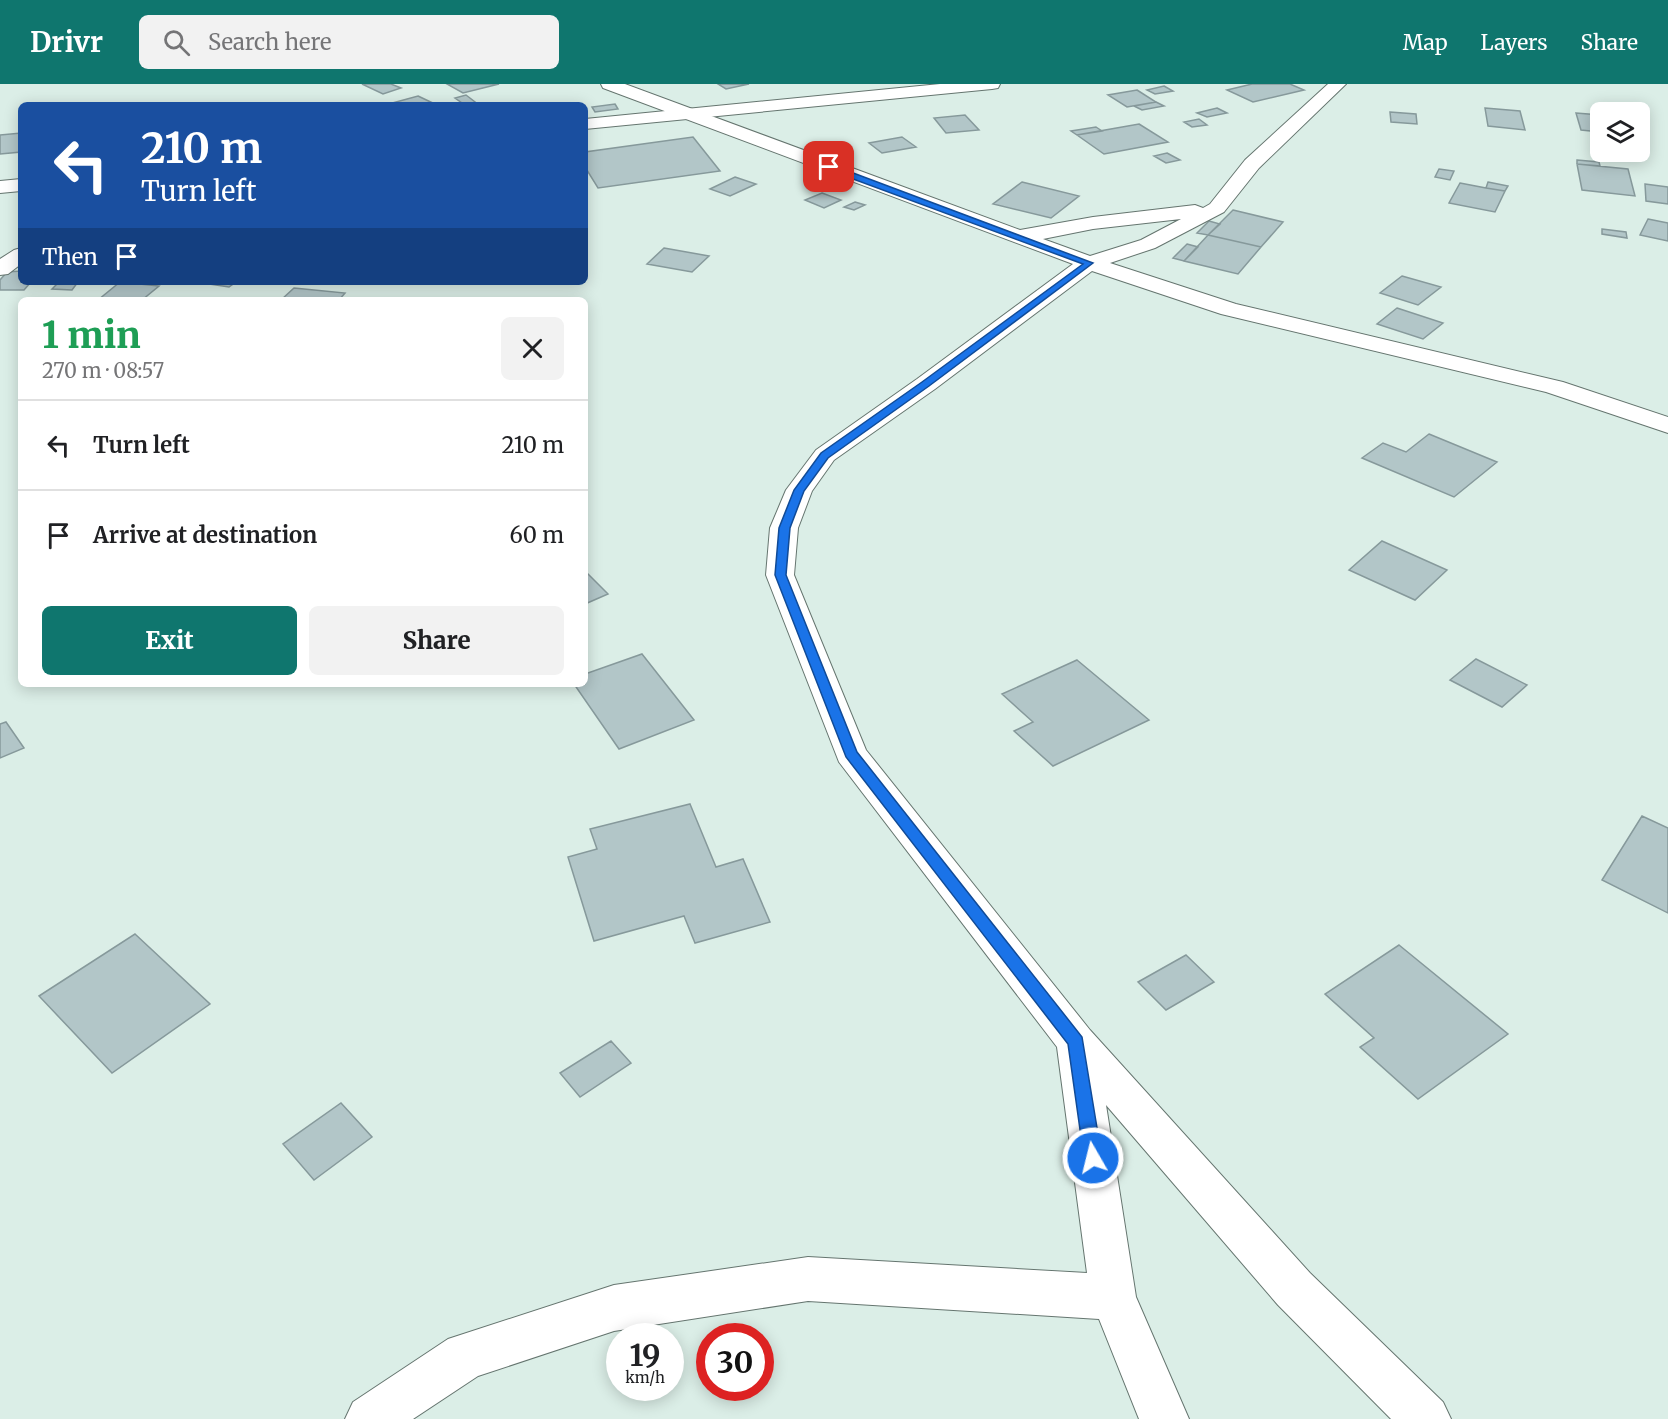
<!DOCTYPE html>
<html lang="en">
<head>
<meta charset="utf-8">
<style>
	:root { --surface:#fff; --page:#f2f2f2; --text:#202124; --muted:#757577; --line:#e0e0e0; --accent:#0f766e }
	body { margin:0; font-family:Merriweather,serif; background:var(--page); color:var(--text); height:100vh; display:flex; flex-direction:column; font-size:22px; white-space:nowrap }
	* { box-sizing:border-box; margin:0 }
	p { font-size:20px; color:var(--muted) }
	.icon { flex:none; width:33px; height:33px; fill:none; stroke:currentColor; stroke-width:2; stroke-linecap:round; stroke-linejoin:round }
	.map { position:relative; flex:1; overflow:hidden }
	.details { position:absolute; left:18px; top:213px; width:570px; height:390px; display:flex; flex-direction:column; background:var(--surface); border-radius:9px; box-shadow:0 3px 15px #0003 }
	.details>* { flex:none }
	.hud { position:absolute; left:18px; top:18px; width:570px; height:183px; border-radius:9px; box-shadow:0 3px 15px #0003; background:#1a4fa0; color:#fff; overflow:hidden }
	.controls { position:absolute; left:1590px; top:18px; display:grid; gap:12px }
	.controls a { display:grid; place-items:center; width:60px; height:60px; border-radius:9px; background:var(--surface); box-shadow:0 3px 15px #0003; font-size:30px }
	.speed { position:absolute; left:606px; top:1239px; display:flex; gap:12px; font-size:30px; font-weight:700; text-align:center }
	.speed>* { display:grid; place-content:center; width:78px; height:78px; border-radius:50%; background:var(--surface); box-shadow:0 3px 15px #0003; line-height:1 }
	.speed small { font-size:15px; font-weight:400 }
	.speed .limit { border:9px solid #d22; background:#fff; color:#111 }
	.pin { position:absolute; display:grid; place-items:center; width:51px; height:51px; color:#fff; margin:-26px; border-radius:12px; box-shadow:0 3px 9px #0006 }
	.me { position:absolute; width:66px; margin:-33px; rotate:352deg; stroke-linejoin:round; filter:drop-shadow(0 0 4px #0008) }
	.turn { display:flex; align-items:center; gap:21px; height:126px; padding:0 24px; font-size:27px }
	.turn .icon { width:78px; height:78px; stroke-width:2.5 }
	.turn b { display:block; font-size:42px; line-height:51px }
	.then { display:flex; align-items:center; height:57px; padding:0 24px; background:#0003; gap:12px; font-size:22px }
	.round { display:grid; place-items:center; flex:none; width:63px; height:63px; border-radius:9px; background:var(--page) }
	.head { display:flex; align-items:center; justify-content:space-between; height:102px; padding:0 24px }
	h1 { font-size:36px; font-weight:800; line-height:45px; color:#1e9e55 }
	.action { display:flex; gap:12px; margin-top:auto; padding:12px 24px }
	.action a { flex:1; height:69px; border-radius:9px; background:var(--accent); color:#fff; font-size:24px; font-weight:800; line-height:69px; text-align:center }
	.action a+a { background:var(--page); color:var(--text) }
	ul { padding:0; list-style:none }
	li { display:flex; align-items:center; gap:18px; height:90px; padding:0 24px; border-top:2px solid var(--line) }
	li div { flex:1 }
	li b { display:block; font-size:22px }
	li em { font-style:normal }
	header { display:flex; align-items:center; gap:36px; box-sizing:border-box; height:84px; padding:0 30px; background:var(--accent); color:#fff }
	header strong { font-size:28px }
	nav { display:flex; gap:33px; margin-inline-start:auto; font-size:21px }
	.search { width:420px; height:54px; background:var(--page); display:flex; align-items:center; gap:15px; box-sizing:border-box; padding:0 21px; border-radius:9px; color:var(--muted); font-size:22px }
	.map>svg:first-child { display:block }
</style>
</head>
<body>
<header>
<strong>Drivr</strong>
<div class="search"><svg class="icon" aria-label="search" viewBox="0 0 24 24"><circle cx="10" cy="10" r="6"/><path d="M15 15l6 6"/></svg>Search here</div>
<nav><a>Map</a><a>Layers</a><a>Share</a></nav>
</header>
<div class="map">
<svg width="1668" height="1335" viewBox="0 0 1668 1335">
	<rect width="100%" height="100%" fill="#dbeee7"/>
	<path fill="#b2c6c8" stroke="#86999b" stroke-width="1.5" d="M 362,0 L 391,0 L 401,4 L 383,10 Z
		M 447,0 L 499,0 L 463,9 Z
		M 718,0 L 749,0 L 726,5 Z
		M 1252,0 L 1290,0 L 1304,6 L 1253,18 L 1227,6 Z
		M 1164,2 L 1173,7 L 1155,10 L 1147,6 Z
		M 1137,6 L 1156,18 L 1127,23 L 1108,11 Z
		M 466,11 L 479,21 L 465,21 L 455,14 Z
		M 418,12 L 437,21 L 385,21 Z
		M 1156,18 L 1164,22 L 1142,26 L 1134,22 Z
		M 615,20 L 618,25 L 595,28 L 592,23 Z
		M 1217,24 L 1227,29 L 1207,33 L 1197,29 Z
		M 1485,24 L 1520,27 L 1525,46 L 1488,42 Z
		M 1390,28 L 1416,30 L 1417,40 L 1391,38 Z
		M 1576,29 L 1600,31 L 1600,48 L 1581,46 Z
		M 965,31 L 979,46 L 946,49 L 934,34 Z
		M 1199,35 L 1207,41 L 1192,43 L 1184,38 Z
		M 1139,40 L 1168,58 L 1104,70 L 1077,51 Z
		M 1096,43 L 1102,47 L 1077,51 L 1071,47 Z
		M 21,49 L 21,68 L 0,70 L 0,51 Z
		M 693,53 L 720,87 L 598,104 L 585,83 L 585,68 Z
		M 902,53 L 916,63 L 882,69 L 869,59 Z
		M 1167,69 L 1180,76 L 1166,79 L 1154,72 Z
		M 1577,76 L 1599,78 L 1600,82 L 1577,80 Z
		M 1577,80 L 1628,85 L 1635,112 L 1582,106 Z
		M 1439,85 L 1454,87 L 1450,96 L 1435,93 Z
		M 735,93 L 756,100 L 730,112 L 710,105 Z
		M 1022,98 L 1079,112 L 1051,134 L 993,120 Z
		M 1488,98 L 1508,102 L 1505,107 L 1486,104 Z
		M 1460,99 L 1486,104 L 1505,107 L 1495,128 L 1449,119 Z
		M 1645,100 L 1668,103 L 1668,120 L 1646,117 Z
		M 822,109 L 841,116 L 824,124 L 805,116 Z
		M 855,118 L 865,121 L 854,126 L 844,123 Z
		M 1233,126 L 1283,138 L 1261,163 L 1208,151 Z
		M 1648,135 L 1668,139 L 1668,157 L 1640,151 Z
		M 1209,137 L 1220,140 L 1208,151 L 1197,149 Z
		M 1602,145 L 1626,148 L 1627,154 L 1602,150 Z
		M 1208,151 L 1261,163 L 1238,190 L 1184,177 Z
		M 1187,160 L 1198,163 L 1184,177 L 1173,174 Z
		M 664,164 L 709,172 L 692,188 L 647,180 Z
		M 21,187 L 21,198 L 31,198 L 24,206 L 0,206 L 0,196 L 7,188 Z
		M 1402,192 L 1441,203 L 1418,221 L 1380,209 Z
		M 59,198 L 78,198 L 72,206 L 52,205 Z
		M 120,198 L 159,202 L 142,216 L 98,216 Z
		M 196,198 L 236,198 L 229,203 Z
		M 294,204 L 345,209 L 339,216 L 281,216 Z
		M 1397,224 L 1443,239 L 1423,255 L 1377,240 Z
		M 1429,350 L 1497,378 L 1454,413 L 1362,374 L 1383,359 L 1406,368 Z
		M 1382,457 L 1447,486 L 1415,516 L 1349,486 Z
		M 585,487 L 608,510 L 585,520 Z
		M 642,570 L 694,636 L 619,665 L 574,600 L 585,600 L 585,590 Z
		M 1476,575 L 1527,601 L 1502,623 L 1450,596 Z
		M 1077,576 L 1149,636 L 1053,682 L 1014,647 L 1033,638 L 1002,610 Z
		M 6,638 L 24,664 L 0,674 L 0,640 Z
		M 690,720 L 716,783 L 743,775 L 770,838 L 695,859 L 684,832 L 594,857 L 568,773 L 597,765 L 590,745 Z
		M 1642,732 L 1668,744 L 1668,829 L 1602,796 Z
		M 135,850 L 210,920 L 112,989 L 39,912 Z
		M 1399,861 L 1508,950 L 1418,1015 L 1360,963 L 1374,954 L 1325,910 Z
		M 1186,871 L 1214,898 L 1166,926 L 1138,898 Z
		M 611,957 L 631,979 L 580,1013 L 560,989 Z
		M 341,1019 L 372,1053 L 314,1096 L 283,1060 Z"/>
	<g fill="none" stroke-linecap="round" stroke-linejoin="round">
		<g stroke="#65756f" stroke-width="2">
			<path id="street" d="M 601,0 L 625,0 L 1020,146 L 1093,133 L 1195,121 L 1203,124 L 1210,120 L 1245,76 L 1328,0 L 1346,0 L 1259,84 L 1224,128 L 1155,164 L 1110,179 L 1236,220 L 1563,298 L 1668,333 L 1668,349 L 1546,308 L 1221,230 L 1092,187 L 935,305 L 834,376 L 812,407 L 798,444 L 794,491 L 866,666 L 1090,946 L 1310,1189 L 1443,1318 L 1451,1335 L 1391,1335 L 1278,1221 L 1106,1021 L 1136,1213 L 1189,1335 L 1139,1335 L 1099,1235 L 808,1217 L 614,1247 L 478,1292 L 413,1335 L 345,1335 L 353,1318 L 448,1255 L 614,1201 L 808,1173 L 1087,1189 L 1057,963 L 839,678 L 766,491 L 770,444 L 786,406 L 816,366 L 917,295 L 1073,180 L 603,4 ZM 1181,135 L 1141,156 L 1090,172 L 1043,155 L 1093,145 Z
				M 21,164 L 21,180 L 8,190 L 0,191 L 0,175 L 14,166 Z"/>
		</g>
		<g stroke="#65756f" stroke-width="2">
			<path id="secondary" d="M 940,0 L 1000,0 L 998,4 L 992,5 L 585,45 L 585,35 Z
				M 21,95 L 21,107 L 0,109 L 0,97 Z"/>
		</g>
		<use href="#street" fill="#fff" fill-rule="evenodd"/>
		<use href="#secondary" fill="#fff" fill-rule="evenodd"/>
	</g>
	<path fill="#1a73e8" stroke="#114b97" stroke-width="1.5" d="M 826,81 L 832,81 L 1093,179 L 929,302 L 828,374 L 804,407 L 790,444 L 786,491 L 857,668 L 1082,953 L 1102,1074 L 1099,1079 L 1093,1082 L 1086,1079 L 1084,1074 L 1068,960 L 846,673 L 775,491 L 779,444 L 794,406 L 821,369 L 922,298 L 1083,180 L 826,85 Z"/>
</svg>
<div class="controls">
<a><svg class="icon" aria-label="layers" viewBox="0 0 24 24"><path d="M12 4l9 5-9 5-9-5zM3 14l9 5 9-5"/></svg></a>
</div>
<div class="speed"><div>19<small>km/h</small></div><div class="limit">30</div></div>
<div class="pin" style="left:829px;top:83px;background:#d93025"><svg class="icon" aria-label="arrive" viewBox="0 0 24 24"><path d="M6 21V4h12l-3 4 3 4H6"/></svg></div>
<svg class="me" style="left:1093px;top:1074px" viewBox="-20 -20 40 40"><circle r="17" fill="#1a73e8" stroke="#fff" stroke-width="3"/><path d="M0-11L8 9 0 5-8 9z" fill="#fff"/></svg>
<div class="hud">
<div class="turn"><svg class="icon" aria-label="left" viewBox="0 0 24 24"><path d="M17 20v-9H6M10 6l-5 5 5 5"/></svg><div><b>210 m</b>Turn left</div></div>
<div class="then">Then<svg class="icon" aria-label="arrive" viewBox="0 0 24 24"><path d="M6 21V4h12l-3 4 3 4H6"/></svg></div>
</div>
<section class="details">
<div class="head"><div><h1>1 min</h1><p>270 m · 08:57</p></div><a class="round"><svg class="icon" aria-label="close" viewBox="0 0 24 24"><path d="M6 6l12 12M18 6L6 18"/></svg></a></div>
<ul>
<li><svg class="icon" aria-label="left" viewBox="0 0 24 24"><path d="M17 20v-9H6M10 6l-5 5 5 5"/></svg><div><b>Turn left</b></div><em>210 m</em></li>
<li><svg class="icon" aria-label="arrive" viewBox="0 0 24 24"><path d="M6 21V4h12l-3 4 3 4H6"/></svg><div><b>Arrive at destination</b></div><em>60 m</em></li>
</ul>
<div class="action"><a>Exit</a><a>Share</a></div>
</section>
</div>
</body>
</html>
